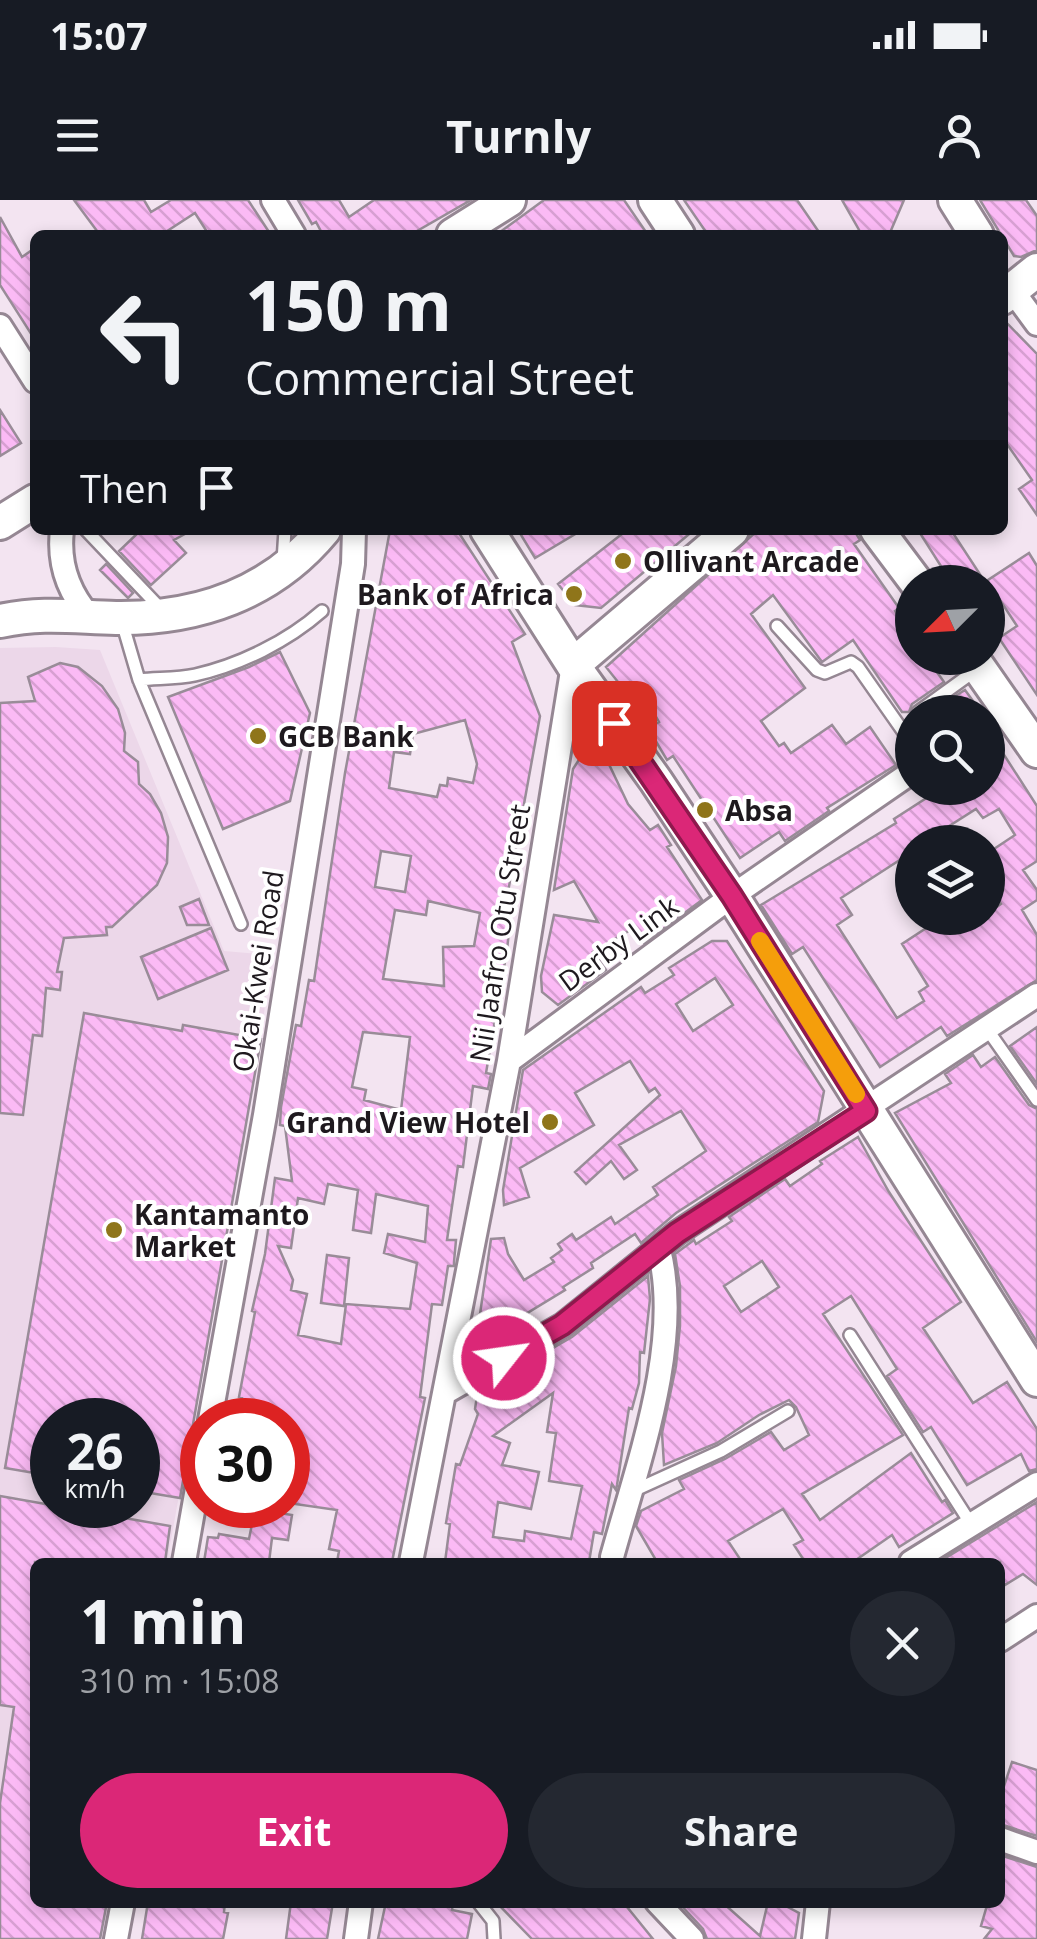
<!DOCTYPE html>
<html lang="en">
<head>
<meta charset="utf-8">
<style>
	:root { --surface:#171b24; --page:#242831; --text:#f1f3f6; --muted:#9ea1a6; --accent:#db2777 }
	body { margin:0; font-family:"Open Sans",sans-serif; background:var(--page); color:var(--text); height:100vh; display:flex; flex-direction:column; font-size:38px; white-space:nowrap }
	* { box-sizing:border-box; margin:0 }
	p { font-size:32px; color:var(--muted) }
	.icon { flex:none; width:55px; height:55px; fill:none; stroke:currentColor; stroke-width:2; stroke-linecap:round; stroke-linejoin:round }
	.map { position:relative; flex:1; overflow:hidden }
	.sheet { position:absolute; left:30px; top:1358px; width:975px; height:350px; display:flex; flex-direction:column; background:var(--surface); border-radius:15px; box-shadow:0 5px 15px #0003 }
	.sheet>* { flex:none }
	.top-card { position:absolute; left:30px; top:30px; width:978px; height:305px; border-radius:15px; box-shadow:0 5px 15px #0003; background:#171b24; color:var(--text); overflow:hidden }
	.needle { width:65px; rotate:246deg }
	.tools { position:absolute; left:895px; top:365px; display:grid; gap:20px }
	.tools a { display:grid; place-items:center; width:110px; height:110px; border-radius:50%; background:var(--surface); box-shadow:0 5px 15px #0003; font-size:50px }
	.speed { position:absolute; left:30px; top:1198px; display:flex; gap:20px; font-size:50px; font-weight:700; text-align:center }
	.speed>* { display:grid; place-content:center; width:130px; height:130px; border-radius:50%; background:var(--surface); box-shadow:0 5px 15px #0003; line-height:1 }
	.speed small { font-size:25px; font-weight:400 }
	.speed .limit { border:15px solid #d22; background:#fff; color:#111 }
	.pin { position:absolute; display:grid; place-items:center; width:85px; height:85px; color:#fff; margin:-42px; border-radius:20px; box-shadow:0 5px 15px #0006 }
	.me { position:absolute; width:110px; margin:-55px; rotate:60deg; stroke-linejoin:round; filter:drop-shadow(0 0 8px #0008) }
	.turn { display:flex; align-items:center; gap:35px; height:210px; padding:0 50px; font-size:45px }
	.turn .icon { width:130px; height:130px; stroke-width:2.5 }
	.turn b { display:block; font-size:70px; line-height:85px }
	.then { display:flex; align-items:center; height:95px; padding:0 50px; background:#0003; gap:20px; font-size:38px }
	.round { display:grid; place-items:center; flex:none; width:105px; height:105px; border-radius:52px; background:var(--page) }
	.head { display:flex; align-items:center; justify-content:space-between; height:170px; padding:0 50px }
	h1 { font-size:60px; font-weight:700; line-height:75px }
	.cta { display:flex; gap:20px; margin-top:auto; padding:20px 50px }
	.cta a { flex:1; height:115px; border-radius:60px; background:var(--accent); color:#fff; font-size:40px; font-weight:700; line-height:115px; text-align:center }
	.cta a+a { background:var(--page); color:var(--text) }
	.status { display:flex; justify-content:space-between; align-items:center; height:70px; padding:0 50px; background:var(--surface); direction:ltr }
	.status svg { height:28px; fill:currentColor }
	header { display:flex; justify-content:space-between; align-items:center; height:130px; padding:0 50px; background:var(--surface); font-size:45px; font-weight:700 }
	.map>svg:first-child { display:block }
</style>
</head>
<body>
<div class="status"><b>15:07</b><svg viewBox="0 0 49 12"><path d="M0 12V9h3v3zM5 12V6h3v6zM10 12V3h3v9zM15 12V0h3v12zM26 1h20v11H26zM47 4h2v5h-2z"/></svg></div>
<header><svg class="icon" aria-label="menu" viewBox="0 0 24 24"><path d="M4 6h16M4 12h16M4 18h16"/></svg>Turnly<svg class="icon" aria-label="person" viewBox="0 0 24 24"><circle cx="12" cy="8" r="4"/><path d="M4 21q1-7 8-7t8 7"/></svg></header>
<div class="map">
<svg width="1037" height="1739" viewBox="0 0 1037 1739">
	<defs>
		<pattern id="building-back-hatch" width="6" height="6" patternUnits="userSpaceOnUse" patternTransform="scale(2.5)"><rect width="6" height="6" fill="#fbbaf5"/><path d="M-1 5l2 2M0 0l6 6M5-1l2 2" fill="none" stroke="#d79fd2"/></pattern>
	</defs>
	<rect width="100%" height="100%" fill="#f3e4f1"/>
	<path fill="#ecd7e9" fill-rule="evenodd" d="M 56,447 L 100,450 L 224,751 L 271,755 L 261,839 L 167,1362 L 35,1362 L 35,1702 L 112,1703 L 104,1739 L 0,1739 L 0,448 ZM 52,1220 L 138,1220 L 138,1305 L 52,1305 Z"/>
	<path fill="url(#building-back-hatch)" stroke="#998c98" stroke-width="2.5" fill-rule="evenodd" d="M 74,0 L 144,0 L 151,12 L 171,0 L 248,0 L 271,35 L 209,35 L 195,13 L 161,35 L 100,35 Z
		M 298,0 L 339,0 L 349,17 L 374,0 L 471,0 L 410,35 L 323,35 L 316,22 L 312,24 Z
		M 544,0 L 624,0 L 648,35 L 496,35 Z
		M 684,0 L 797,0 L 821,35 L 708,35 Z
		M 842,0 L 904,0 L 889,35 L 862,35 Z
		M 980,0 L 1026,0 L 1037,16 L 1037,50 L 1021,57 L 1014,56 Z
		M 0,17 L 22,57 L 35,48 L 35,140 L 0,85 Z
		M 1002,118 L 1037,154 L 1037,315 L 1019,289 L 1032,280 L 1002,237 Z
		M 0,210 L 21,243 L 0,256 Z
		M 141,330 L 192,330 L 174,340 L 186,353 L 151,385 L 119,351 Z
		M 390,330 L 457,330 L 525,434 L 512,442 L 540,516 L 508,692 L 513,693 L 507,750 L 486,873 L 491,874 L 488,889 L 473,886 L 463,967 L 458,966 L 447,1040 L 456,1040 L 454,1062 L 454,1066 L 448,1066 L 442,1105 L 432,1104 L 420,1197 L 425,1198 L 392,1362 L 337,1362 L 339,1351 L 329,1349 L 337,1310 L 288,1303 L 288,1220 L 238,1220 L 242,1198 L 239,1197 L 255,1112 L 252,1111 L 265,1054 L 275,978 L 292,981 L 285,926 L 280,925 L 281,907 L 296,825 L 301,826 L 309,780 L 314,781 L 345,573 ZM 465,520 L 477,564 L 473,583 L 448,578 L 447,586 L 440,585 L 437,597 L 389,588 L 394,552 L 410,554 L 413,534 ZM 381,651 L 411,656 L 405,692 L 375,687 ZM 428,701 L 480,713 L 474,746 L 443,747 L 444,786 L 383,779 L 395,710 L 426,715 ZM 363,832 L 410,837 L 401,910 L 364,900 L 366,890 L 352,887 ZM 328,984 L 358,990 L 353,1030 L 371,1033 L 376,994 L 428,1006 L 425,1042 L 388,1034 L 384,1053 L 417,1063 L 410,1109 L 346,1104 L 341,1144 L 298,1135 L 307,1094 L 291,1090 L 293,1080 L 278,1046 L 291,1048 L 298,998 L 324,1004 Z
		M 518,330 L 582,330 L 535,358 Z
		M 627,330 L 694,330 L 601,408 L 575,405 L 558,384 Z
		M 758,330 L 854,330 L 860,340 L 854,344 L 899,408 L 895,411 L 912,437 L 912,458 L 927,458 L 944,482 L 912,504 L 909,512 L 902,512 L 853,440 L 822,462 L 773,395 L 751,414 L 805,488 L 761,521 L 779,546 L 784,543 L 791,553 L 832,525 L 846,544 L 870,527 L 896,565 L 827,608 L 829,611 L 785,641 L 779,632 L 740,658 L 673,556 L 667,560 L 648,528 L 659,522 L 640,489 L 630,497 L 606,467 Z
		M 918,330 L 951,330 L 985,382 L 951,382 Z
		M 1029,353 L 1037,366 L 1037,495 L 999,438 L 1017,426 L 998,397 L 988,404 L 988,380 Z
		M 106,364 L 133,393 L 128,398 L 100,370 Z
		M 280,452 L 310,513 L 290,601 L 223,629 L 168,497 L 249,467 Z
		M 60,463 L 78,467 L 102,486 L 118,509 L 125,533 L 124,551 L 138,562 L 139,584 L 150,594 L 161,613 L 168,637 L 167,663 L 157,685 L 112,727 L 106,727 L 107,735 L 64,738 L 57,772 L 62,772 L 60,790 L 46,788 L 42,836 L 33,835 L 23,915 L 0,913 L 0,503 L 35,501 L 28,477 Z
		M 965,490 L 981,512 L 933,512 L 957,495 Z
		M 988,530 L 1037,606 L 1037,661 L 1023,670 L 1037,690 L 1037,700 L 1022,710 L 1037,735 L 1037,780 L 947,836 L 941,827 L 880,867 L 803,747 L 792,754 L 761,705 L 896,623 L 894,619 L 942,588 L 988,588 ZM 976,609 L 983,618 L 999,609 L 1015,635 L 988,653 L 988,684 L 1001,704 L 988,713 L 988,718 L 930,718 L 934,723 L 902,744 L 928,786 L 919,792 L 924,801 L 897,818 L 837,725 L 852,715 L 841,698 L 912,652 L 912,642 L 924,642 Z
		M 595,551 L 605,556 L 628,604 L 650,630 L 658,625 L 671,645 L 667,647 L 702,700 L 644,743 L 634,728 L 593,752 L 606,770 L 558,805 L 542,792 L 541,776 L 554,715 L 598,722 L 574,681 L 554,690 L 573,569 L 582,555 Z
		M 199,699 L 209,725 L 187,725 L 180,707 Z
		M 211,728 L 228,770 L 158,799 L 141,757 Z
		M 712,741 L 727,741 L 824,891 L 818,922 L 676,1013 L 641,1043 L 635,1034 L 591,1063 L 593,1068 L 563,1087 L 565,1090 L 488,1137 L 476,1117 L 480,1114 L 491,1039 L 504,1038 L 508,1054 L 524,1080 L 554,1062 L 551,1058 L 562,1050 L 558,1044 L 572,1034 L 576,1040 L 611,1017 L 615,1024 L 658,995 L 653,987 L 706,951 L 681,911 L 619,945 L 637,970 L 624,979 L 611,961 L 586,984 L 575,972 L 660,895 L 655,888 L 649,892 L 630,861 L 575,893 L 594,925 L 520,968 L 529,997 L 504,1005 L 503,990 L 523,870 L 641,787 L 645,793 L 674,775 L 669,768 ZM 715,778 L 733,805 L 693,831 L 676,804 Z
		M 84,813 L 182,831 L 183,825 L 261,839 L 180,1298 L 138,1291 L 138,1220 L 52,1220 L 52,1276 L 5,1268 Z
		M 1037,827 L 1037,884 L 1010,846 Z
		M 973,855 L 981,867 L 995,857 L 1029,905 L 1037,909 L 1037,1142 L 895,913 L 951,883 L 945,874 Z
		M 858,937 L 889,992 L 961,1102 L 923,1128 L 973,1203 L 1007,1182 L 1037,1229 L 1037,1269 L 1029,1271 L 1021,1254 L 967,1285 L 931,1227 L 923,1232 L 887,1176 L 897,1169 L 851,1096 L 823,1114 L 903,1235 L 802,1294 L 820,1320 L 911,1253 L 942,1302 L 945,1300 L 953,1313 L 899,1347 L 892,1335 L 853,1362 L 805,1362 L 794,1345 L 803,1340 L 783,1309 L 728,1341 L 742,1362 L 657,1362 L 636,1326 L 641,1311 L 684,1289 L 679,1280 L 725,1259 L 771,1232 L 784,1250 L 809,1235 L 796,1207 L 789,1200 L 759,1215 L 717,1243 L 664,1265 L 662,1233 L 676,1166 L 680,1126 L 680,1086 L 675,1054 L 694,1040 L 696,1044 L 732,1021 L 729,1017 L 785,979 L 790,986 L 822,964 L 820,961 ZM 762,1061 L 779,1087 L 741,1112 L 724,1086 Z
		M 327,1055 L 349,1058 L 344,1106 L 321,1103 Z
		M 648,1076 L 650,1099 L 644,1153 L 640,1152 L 639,1183 L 632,1209 L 629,1208 L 617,1285 L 616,1290 L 612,1284 L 602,1334 L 594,1332 L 589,1362 L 445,1362 L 450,1324 L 446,1323 L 456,1264 L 460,1265 L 478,1214 L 475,1209 L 477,1196 L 504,1176 L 572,1137 ZM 553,1193 L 547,1232 L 556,1233 L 549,1281 L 582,1286 L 571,1339 L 525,1331 L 524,1341 L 493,1337 L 498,1302 L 531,1309 L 539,1272 L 502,1265 L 510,1243 L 493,1236 Z
		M 0,1296 L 170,1326 L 165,1362 L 35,1362 L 35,1702 L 107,1702 L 100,1739 L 0,1739 L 0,1603 L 14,1507 L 0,1505 Z
		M 1037,1302 L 1037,1385 L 1023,1374 L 1005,1385 L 1000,1376 L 1000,1362 L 939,1362 Z
		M 255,1309 L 292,1315 L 288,1340 L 272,1338 L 269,1362 L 204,1362 L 208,1337 L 218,1338 L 219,1334 L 249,1339 Z
		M 1012,1562 L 1037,1570 L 1037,1636 L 1000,1624 L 1000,1598 Z
		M 1000,1655 L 1037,1667 L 1037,1739 L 984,1739 L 992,1729 L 981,1726 L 988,1702 L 1000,1702 Z
		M 148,1702 L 225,1702 L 224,1712 L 228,1713 L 223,1739 L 142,1739 Z
		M 291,1702 L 333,1702 L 327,1739 L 286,1739 Z
		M 386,1702 L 453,1702 L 452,1710 L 472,1714 L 467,1739 L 378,1739 Z
		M 496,1702 L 623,1702 L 653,1739 L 532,1739 Z
		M 678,1702 L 722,1702 L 760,1736 L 768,1702 L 778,1702 L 799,1713 L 795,1739 L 707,1739 L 703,1729 Z"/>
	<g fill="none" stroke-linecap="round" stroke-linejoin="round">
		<g stroke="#958793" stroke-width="16">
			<path id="lane" d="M 86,330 L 162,410
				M 283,361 L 285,330
				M 122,422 L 139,480 L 241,724
				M 777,426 L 817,470 L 825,473 L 851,462 L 858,467 L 912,544
				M 139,480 C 158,478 177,479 195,475 C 240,465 288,441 322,411
				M 918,512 L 976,470
				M 987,829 L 1037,900
				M 850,1135 L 971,1324
				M 633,1291 L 721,1251 L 788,1211
				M 478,1702 L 493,1721 L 494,1739"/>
		</g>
		<g stroke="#958793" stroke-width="28">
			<path id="street" d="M 273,0 L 294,35
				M 1012,90 L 1037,124
				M 0,126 L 35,181
				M 62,330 C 58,364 68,392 90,417
				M 509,861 L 732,696 L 912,572
				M 446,1192 L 563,1125 L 677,1033 L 1037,795
				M 210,1220 L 265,915 L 353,364 L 354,330
				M 612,1357 C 637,1266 683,1142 659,1050
				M 184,1362 L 202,1260
				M 411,1362 L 509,861 L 573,465
				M 911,1362 L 1037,1284
				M 1000,1440 L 1037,1416
				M 1000,1639 L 1037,1652
				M 657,1702 L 692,1739
				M 116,1739 L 123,1702
				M 356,1739 L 361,1702
				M 814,1739 L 818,1702"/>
		</g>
		<g stroke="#958793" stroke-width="38">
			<path id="secondary" d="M 655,0 L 678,35
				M 955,0 L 977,35
				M 453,35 L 509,0
				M 1002,98 L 1037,70
				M 0,323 L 35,301
				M 487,330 L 573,465 L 656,581 L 732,696 L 1037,1180
				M 877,330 L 916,382
				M 0,421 C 43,412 73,417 116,418 C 197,419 271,394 324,330
				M 972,458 L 1037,551
				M 573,465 L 732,330"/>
		</g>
		<use href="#lane" stroke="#fff" stroke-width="11"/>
		<use href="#street" stroke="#fff" stroke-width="22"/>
		<use href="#secondary" stroke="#fff" stroke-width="32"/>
	</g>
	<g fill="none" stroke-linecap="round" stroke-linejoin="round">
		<g stroke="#8e194d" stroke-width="25">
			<path id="route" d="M 504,1158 L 562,1125 L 677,1033 L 866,911 L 732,696 L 614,523"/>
		</g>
		<use href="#route" stroke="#db2777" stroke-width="18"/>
		<path stroke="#f59e0b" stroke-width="18" d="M 760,741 L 856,894"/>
	</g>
	<g fill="#8f751a" stroke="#fff" stroke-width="4">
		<circle cx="623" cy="361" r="10"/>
		<circle cx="574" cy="394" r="10"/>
		<circle cx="258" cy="536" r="10"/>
		<circle cx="705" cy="610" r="10"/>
		<circle cx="550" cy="922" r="10"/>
		<circle cx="114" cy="1030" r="10"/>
	</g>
	<g text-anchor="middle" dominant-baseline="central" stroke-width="8" stroke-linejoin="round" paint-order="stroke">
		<g font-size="28" font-weight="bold" fill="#1e191e" stroke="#fff" text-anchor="start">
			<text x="643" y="361">Ollivant Arcade</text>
			<text x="554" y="394" text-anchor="end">Bank of Africa</text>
			<text x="278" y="536">GCB Bank</text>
			<text x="725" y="610">Absa</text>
			<text x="530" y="922" text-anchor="end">Grand View Hotel</text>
			<text x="134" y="1014">Kantamanto<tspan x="134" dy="32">Market</tspan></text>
		</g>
		<g font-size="28" fill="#1e191e" stroke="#fff">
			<text transform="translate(499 733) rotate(-81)">Nii Jaafro Otu Street</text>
			<text transform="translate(618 743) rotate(-36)">Derby Link</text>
			<text transform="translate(257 771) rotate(-81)">Okai-Kwei Road</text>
		</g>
	</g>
</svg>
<div class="tools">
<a><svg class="needle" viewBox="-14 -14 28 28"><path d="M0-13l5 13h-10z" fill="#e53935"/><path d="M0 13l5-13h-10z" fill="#9ea1a6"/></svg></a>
<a><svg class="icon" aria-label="search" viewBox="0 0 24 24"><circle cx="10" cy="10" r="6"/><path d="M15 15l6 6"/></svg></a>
<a><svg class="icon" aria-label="layers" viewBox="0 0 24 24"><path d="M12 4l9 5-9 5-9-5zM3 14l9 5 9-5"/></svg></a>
</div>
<div class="speed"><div>26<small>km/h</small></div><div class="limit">30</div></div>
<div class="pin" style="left:614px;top:523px;background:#d93025"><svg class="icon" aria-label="arrive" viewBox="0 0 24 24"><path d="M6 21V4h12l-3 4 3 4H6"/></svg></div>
<svg class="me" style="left:504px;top:1158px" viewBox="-20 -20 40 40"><circle r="17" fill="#db2777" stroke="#fff" stroke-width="3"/><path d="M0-11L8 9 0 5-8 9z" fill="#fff"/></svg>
<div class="top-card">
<div class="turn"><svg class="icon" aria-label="left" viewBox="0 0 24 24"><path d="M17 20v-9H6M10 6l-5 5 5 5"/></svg><div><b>150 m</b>Commercial Street</div></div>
<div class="then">Then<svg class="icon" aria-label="arrive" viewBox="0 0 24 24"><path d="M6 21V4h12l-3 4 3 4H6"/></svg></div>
</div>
<section class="sheet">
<div class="head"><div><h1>1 min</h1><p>310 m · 15:08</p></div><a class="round"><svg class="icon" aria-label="close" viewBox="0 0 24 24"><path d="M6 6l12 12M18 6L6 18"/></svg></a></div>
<div class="cta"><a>Exit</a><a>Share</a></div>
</section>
</div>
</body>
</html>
